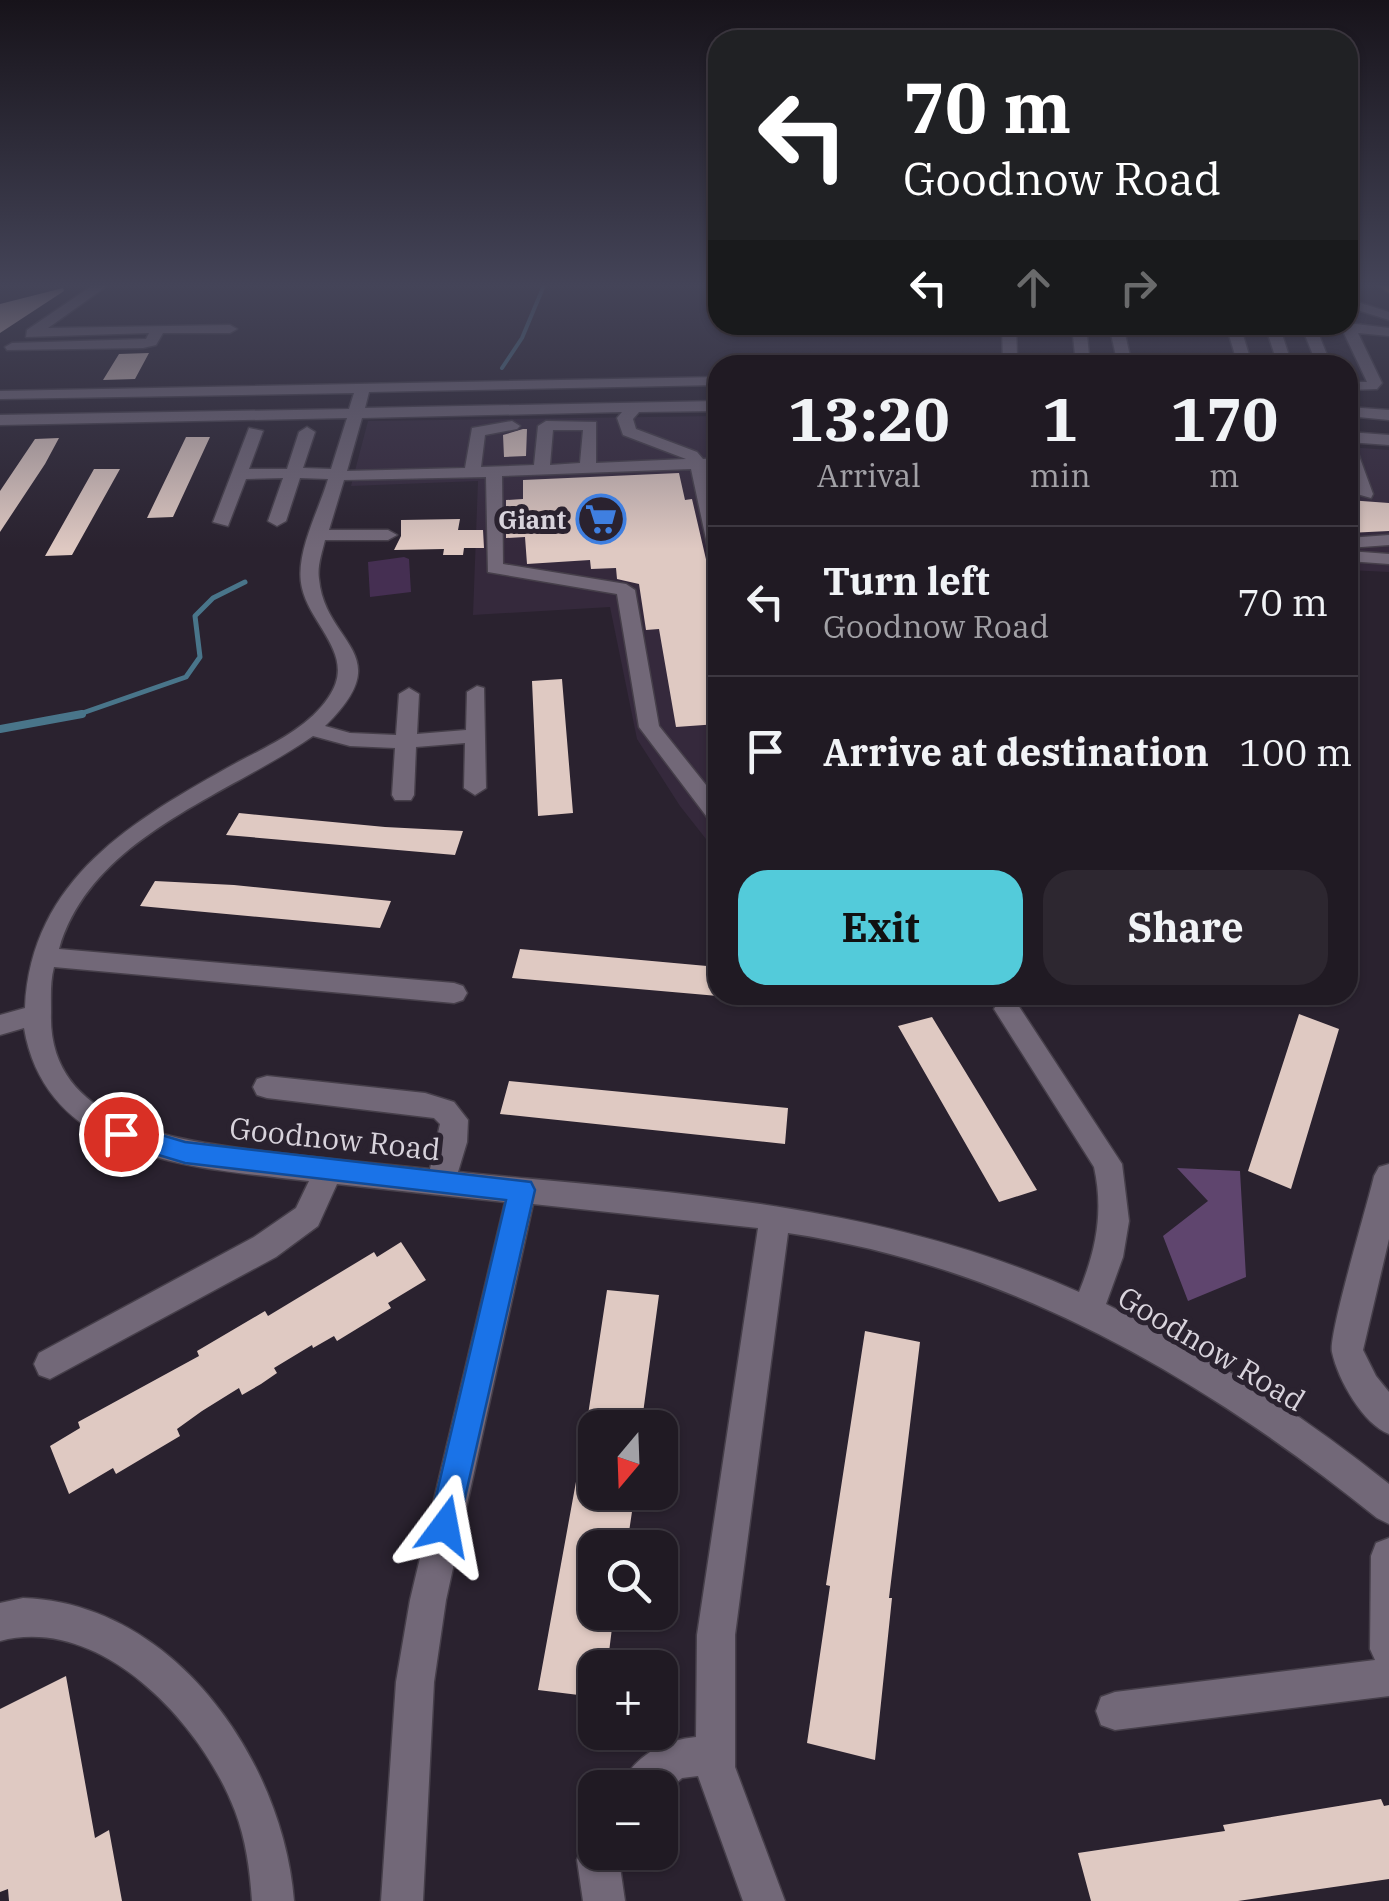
<!DOCTYPE html>
<html lang="en">
<head>
<meta charset="utf-8">
<style>
	:root { --surface:#201a23; --page:#2d2730; --text:#f1f3f6; --muted:#a2a1a6; --line:#3d3841; --accent:#53cbda }
	body { margin:0; font-family:"IBM Plex Serif",serif; background:var(--page); color:var(--text); height:100vh; display:flex; flex-direction:column; font-size:38px; white-space:nowrap }
	* { box-sizing:border-box; margin:0 }
	p { font-size:32px; color:var(--muted) }
	.icon { flex:none; width:55px; height:55px; fill:none; stroke:currentColor; stroke-width:2; stroke-linecap:round; stroke-linejoin:round }
	.map { position:relative; flex:1; overflow:hidden }
	.sheet { position:absolute; left:708px; top:355px; width:650px; height:650px; display:flex; flex-direction:column; background:var(--surface); border-radius:30px; box-shadow:0 2px 8px #0004,0 0 0 2px var(--line) }
	.sheet>* { flex:none }
	.guide { position:absolute; left:708px; top:30px; width:650px; height:305px; border-radius:30px; box-shadow:0 2px 8px #0004,0 0 0 2px var(--line); background:#202124; color:#fff; overflow:hidden }
	.needle { width:65px; rotate:199deg }
	.fabs { position:absolute; left:578px; top:1410px; display:grid; gap:20px }
	.fabs a { display:grid; place-items:center; width:100px; height:100px; border-radius:20px; background:var(--surface); box-shadow:0 2px 8px #0004,0 0 0 2px var(--line); font-size:50px }
	.pin { position:absolute; display:grid; place-items:center; width:85px; height:85px; color:#fff; margin:-42px; border:5px solid #fff; border-radius:50%; box-shadow:0 2px 10px #0007 }
	.me { position:absolute; width:110px; margin:-55px; rotate:13deg; stroke-linejoin:round; filter:drop-shadow(0 0 8px #0008) }
	.turn { display:flex; align-items:center; gap:35px; height:210px; padding:0 30px; font-size:45px }
	.turn .icon { width:130px; height:130px; stroke-width:2.5 }
	.turn b { display:block; font-size:70px; line-height:85px }
	.lanes { display:flex; align-items:center; height:95px; padding:0 30px; background:#0003; justify-content:center; gap:50px; direction:ltr }
	.lanes .off { opacity:.35 }
	.eta { display:flex; justify-content:space-evenly; align-items:center; height:170px; text-align:center }
	.eta b { font-size:60px; font-weight:700; line-height:70px }
	.action { display:flex; gap:20px; margin-top:auto; padding:20px 30px }
	.action a { flex:1; height:115px; border-radius:30px; background:var(--accent); color:#111; font-size:40px; font-weight:700; line-height:115px; text-align:center }
	.action a+a { background:var(--page); color:var(--text) }
	ul { padding:0; list-style:none }
	li { display:flex; align-items:center; gap:30px; height:150px; padding:0 30px; border-top:2px solid var(--line) }
	li div { flex:1 }
	li b { display:block; font-size:38px }
	li em { font-style:normal }
	.map>svg:first-child { display:block }
</style>
</head>
<body>
<div class="map">
<svg width="1389" height="1901" viewBox="0 0 1389 1901">
	<rect width="100%" height="100%" fill="#2a222f"/>
	<path fill="#35293c" d="M 717,416 L 717,853 L 680,806 L 637,739 L 610,607 L 473,615 L 478,481 L 351,486 L 368,421 Z
		M 1348,447 L 1389,450 L 1389,572 L 1348,570 Z"/>
	<path fill="#452f52" d="M 404,557 L 409,559 L 411,592 L 370,597 L 368,562 Z"/>
	<path fill="#5f456e" d="M 1177,1168 L 1240,1171 L 1246,1277 L 1188,1301 L 1163,1236 L 1208,1201 Z"/>
	<g fill="none" stroke-linecap="round" stroke-linejoin="round">
		<path stroke="#49758a" stroke-width="4" d="M 502,368 L 522,338 L 545,283"/>
		<path stroke="#49758a" stroke-width="5" d="M 74,716 L 186,677 L 200,657 L 195,616 L 213,598 L 245,582"/>
		<path stroke="#49758a" stroke-width="8" d="M 0,729 L 82,714"/>
	</g>
	<path fill="#dfc9c2" d="M 63,288 L 64,291 L 0,333 L 0,304 Z
		M 149,353 L 135,379 L 103,380 L 119,354 Z
		M 523,429 L 527,429 L 526,456 L 504,457 L 503,435 Z
		M 186,437 L 210,437 L 173,517 L 147,518 Z
		M 59,438 L 45,464 L 0,532 L 0,491 L 35,439 Z
		M 94,469 L 120,469 L 72,555 L 45,556 Z
		M 679,473 L 685,500 L 692,499 L 718,611 L 718,724 L 676,727 L 659,629 L 646,630 L 639,584 L 617,579 L 616,568 L 591,569 L 590,560 L 527,564 L 525,537 L 506,538 L 506,500 L 523,499 L 523,480 Z
		M 1348,500 L 1389,503 L 1389,531 L 1348,533 Z
		M 460,519 L 458,530 L 483,530 L 484,548 L 464,548 L 463,555 L 443,555 L 444,549 L 394,550 L 401,536 L 401,520 Z
		M 562,679 L 573,813 L 538,816 L 532,681 Z
		M 239,813 L 385,827 L 463,831 L 455,855 L 226,835 Z
		M 155,881 L 234,885 L 391,901 L 380,928 L 140,906 Z
		M 520,949 L 718,967 L 718,996 L 512,978 Z
		M 1299,1014 L 1339,1029 L 1291,1189 L 1248,1171 Z
		M 932,1017 L 982,1099 L 1037,1190 L 999,1202 L 898,1026 Z
		M 509,1081 L 788,1108 L 785,1144 L 500,1114 Z
		M 401,1242 L 426,1280 L 388,1303 L 391,1308 L 337,1341 L 334,1336 L 313,1348 L 312,1345 L 274,1368 L 277,1373 L 261,1384 L 242,1395 L 239,1388 L 202,1411 L 177,1429 L 180,1436 L 116,1474 L 113,1468 L 69,1494 L 50,1446 L 80,1428 L 78,1422 L 199,1356 L 197,1351 L 265,1311 L 268,1316 L 374,1252 L 377,1257 Z
		M 607,1290 L 659,1295 L 641,1428 L 586,1428 Z
		M 865,1331 L 920,1342 L 889,1598 L 892,1598 L 875,1760 L 807,1743 L 830,1586 L 826,1585 Z
		M 584,1438 L 595,1439 L 595,1492 L 635,1492 L 627,1545 L 595,1548 L 595,1612 L 614,1612 L 607,1668 L 595,1668 L 595,1697 L 538,1690 Z
		M 66,1676 L 95,1838 L 109,1830 L 122,1901 L 9,1901 L 8,1889 L 0,1892 L 0,1709 Z
		M 1381,1799 L 1384,1806 L 1389,1805 L 1389,1879 L 1238,1901 L 1091,1901 L 1078,1853 L 1225,1831 L 1223,1825 Z"/>
	<g fill="none" stroke-linecap="round" stroke-linejoin="round">
		<g stroke="#463f4a" stroke-width="3">
			<path id="minor" d="M 96,283 L 111,283 L 48,328 L 230,325 L 237,329 L 230,333 L 163,333 L 156,345 L 143,348 L 7,350 L 5,347 L 12,343 L 146,339 L 149,333 L 26,337 L 27,330 Z
				M 1348,299 L 1389,312 L 1389,320 L 1348,307 Z
				M 1348,323 L 1389,328 L 1389,336 L 1358,333 L 1382,383 L 1377,389 L 1348,390 L 1348,382 L 1367,382 L 1343,331 L 1319,325 Z
				M 1002,325 L 1016,325 L 1017,357 L 1059,365 L 1003,365 Z
				M 1072,325 L 1086,325 L 1090,365 L 1076,365 Z
				M 1109,325 L 1123,325 L 1132,365 L 1118,365 Z
				M 1226,325 L 1240,325 L 1252,365 L 1238,365 Z
				M 1265,325 L 1279,325 L 1292,365 L 1278,365 Z
				M 1301,325 L 1315,325 L 1331,365 L 1317,365 Z
				M 718,377 L 718,385 L 369,392 L 365,408 L 718,401 L 718,411 L 639,412 L 633,419 L 636,429 L 697,452 L 703,459 L 718,458 L 718,468 L 707,468 L 718,512 L 718,558 L 709,553 L 691,469 L 502,476 L 503,564 L 626,584 L 635,590 L 659,726 L 718,800 L 718,823 L 710,821 L 639,727 L 617,594 L 488,572 L 486,477 L 344,480 L 329,530 L 388,530 L 397,535 L 388,540 L 325,540 C 322,553 317,566 319,579 C 325,645 400,653 325,726 L 350,733 L 396,735 L 399,694 L 409,688 L 419,694 L 417,734 L 466,730 L 467,692 L 477,686 L 484,688 L 486,788 L 475,795 L 464,788 L 465,743 L 416,747 L 414,795 L 411,800 L 395,800 L 392,795 L 395,748 L 350,746 L 313,736 C 227,796 91,837 59,949 L 454,983 L 463,986 L 467,993 L 463,1000 L 454,1003 L 54,967 C 50,982 51,997 51,1013 C 47,1131 191,1142 278,1153 C 328,1159 379,1164 430,1169 L 440,1124 L 434,1118 L 267,1098 L 257,1095 L 253,1087 L 257,1079 L 267,1076 L 425,1093 L 454,1102 L 468,1120 L 467,1142 L 458,1172 C 674,1193 877,1202 1079,1292 C 1096,1250 1104,1212 1094,1167 L 994,1009 L 998,1002 L 1016,1002 L 1122,1164 L 1129,1221 L 1123,1257 L 1106,1304 C 1207,1353 1301,1414 1389,1484 L 1389,1524 L 1377,1518 C 1203,1378 1012,1266 788,1233 L 735,1635 L 735,1767 L 785,1901 L 743,1901 L 698,1776 L 682,1778 L 660,1797 L 660,1788 L 620,1788 C 633,1756 664,1740 696,1737 L 697,1635 L 758,1228 L 533,1204 L 446,1600 L 434,1682 L 423,1901 L 381,1901 L 396,1682 L 410,1600 L 505,1202 L 337,1184 L 318,1226 L 276,1257 L 50,1379 L 39,1375 L 34,1364 L 39,1353 L 254,1237 L 296,1208 L 309,1181 C 199,1168 47,1163 24,1028 L 0,1035 L 0,1015 L 25,1008 C 31,878 134,820 236,763 C 268,746 307,729 328,698 C 358,656 311,627 302,588 C 294,554 319,511 328,479 L 300,478 L 286,521 L 277,526 L 268,521 L 283,478 L 246,479 L 228,526 L 213,522 L 249,428 L 263,431 L 249,469 L 287,469 L 299,432 L 307,427 L 315,432 L 303,468 L 331,469 L 347,418 L 0,425 L 0,415 L 349,409 L 354,393 L 0,399 L 0,391 ZM 622,412 L 617,418 L 623,435 L 686,459 L 596,463 L 596,422 L 546,421 L 538,426 L 534,465 L 481,467 L 485,435 L 517,429 L 520,426 L 512,421 L 472,428 L 465,468 L 347,471 L 362,418 ZM 553,430 L 583,430 L 580,463 L 550,465 Z
				M 1348,407 L 1389,410 L 1389,420 L 1348,416 Z
				M 1348,432 L 1389,435 L 1389,445 L 1348,442 Z
				M 1348,449 L 1358,453 L 1373,494 L 1371,498 L 1357,494 L 1348,468 Z
				M 1389,535 L 1389,545 L 1348,548 L 1348,538 Z
				M 1348,551 L 1389,554 L 1389,564 L 1348,561 Z
				M 1389,1164 L 1389,1239 L 1363,1350 L 1376,1376 L 1389,1392 L 1389,1434 C 1363,1424 1338,1380 1332,1352 C 1328,1335 1368,1203 1374,1176 L 1379,1167 Z
				M 1389,1538 L 1389,1696 L 1115,1730 L 1101,1725 L 1096,1711 L 1101,1697 L 1115,1692 L 1375,1660 L 1370,1649 L 1371,1556 L 1376,1543 Z
				M 23,1598 C 175,1603 283,1761 294,1901 L 252,1901 C 250,1870 246,1840 235,1811 C 202,1724 101,1614 0,1641 L 0,1603 Z
				M 595,1834 L 595,1852 L 621,1852 L 619,1860 L 625,1901 L 583,1901 L 577,1860 L 586,1837 Z"/>
		</g>
		<g stroke="#463f4a" stroke-width="3">
			<path id="major" d="M 1375,283 L 1389,283 L 1389,293 Z"/>
		</g>
		<use href="#minor" fill="#726878" fill-rule="evenodd"/>
		<use href="#major" fill="#c58d4d" fill-rule="evenodd"/>
	</g>
	<linearGradient id="sky" x2="0" y2="1"><stop stop-color="#17131a"/><stop offset="0.52" stop-color="#444458"/><stop offset="1" stop-color="#444458" stop-opacity="0"/></linearGradient>
	<rect width="1389" height="549" fill="url(#sky)"/>
	<path fill="#1a73e8" stroke="#114b97" stroke-width="2.5" d="M 121,1123 L 185,1142 L 531,1182 L 535,1190 L 456,1537 L 445,1542 L 433,1537 L 429,1526 L 506,1200 L 185,1163 L 112,1141 L 108,1134 L 112,1126 Z"/>
	<defs>
		<g id="supermarket-ring" transform="scale(2.5)"><circle r="9.5" fill="#2a222f" stroke="#3f7fe0" stroke-width="1.5"/><path d="M-6-5.5h2.5l.6 2H6L4.5 2H-2.5L-4.4-4H-6ZM-1.5 3.2a1.3 1.3 0 1 0 .1 0ZM3 3.2a1.3 1.3 0 1 0 .1 0Z" fill="#3f7fe0"/></g>
	</defs>
	<g fill-rule="evenodd">
		<use href="#supermarket-ring" x="601" y="519"/>
	</g>
	<g text-anchor="middle" dominant-baseline="central" stroke-width="10" stroke-linejoin="round" paint-order="stroke">
		<g font-size="25" font-weight="bold" fill="#d8d3dc" stroke="#2a222f" text-anchor="end">
			<text x="566" y="519">Giant</text>
		</g>
		<g font-size="30" fill="#d8d3dc" stroke="#2a222f">
			<text transform="translate(335 1138) rotate(6)">Goodnow Road</text>
			<text transform="translate(1212 1348) rotate(31)">Goodnow Road</text>
		</g>
	</g>
</svg>
<div class="fabs">
<a><svg class="needle" viewBox="-14 -14 28 28"><path d="M0-13l5 13h-10z" fill="#e53935"/><path d="M0 13l5-13h-10z" fill="#a2a1a6"/></svg></a>
<a><svg class="icon" aria-label="search" viewBox="0 0 24 24"><circle cx="10" cy="10" r="6"/><path d="M15 15l6 6"/></svg></a>
<a>+</a>
<a>−</a>
</div>
<div class="pin" style="left:121px;top:1134px;background:#d93025"><svg class="icon" aria-label="arrive" viewBox="0 0 24 24"><path d="M6 21V4h12l-3 4 3 4H6"/></svg></div>
<svg class="me" style="left:445px;top:1526px" viewBox="-20 -20 40 40"><path d="M0-17L14 15 0 8-14 15z" fill="#1a73e8" stroke="#fff" stroke-width="4"/></svg>
<div class="guide">
<div class="turn"><svg class="icon" aria-label="left" viewBox="0 0 24 24"><path d="M17 20v-9H6M10 6l-5 5 5 5"/></svg><div><b>70 m</b>Goodnow Road</div></div>
<div class="lanes"><svg class="icon" aria-label="left" viewBox="0 0 24 24"><path d="M17 20v-9H6M10 6l-5 5 5 5"/></svg><svg class="icon off" aria-label="ahead" viewBox="0 0 24 24"><path d="M12 20V5M6 11l6-6 6 6"/></svg><svg class="icon off" aria-label="right" viewBox="0 0 24 24"><path d="M7 20v-9h11M14 6l5 5-5 5"/></svg></div>
</div>
<section class="sheet">
<div class="eta">
<div><b>13:20</b><p>Arrival</p></div>
<div><b>1</b><p>min</p></div>
<div><b>170</b><p>m</p></div>
</div>
<ul>
<li><svg class="icon" aria-label="left" viewBox="0 0 24 24"><path d="M17 20v-9H6M10 6l-5 5 5 5"/></svg><div><b>Turn left</b><p>Goodnow Road</p></div><em>70 m</em></li>
<li><svg class="icon" aria-label="arrive" viewBox="0 0 24 24"><path d="M6 21V4h12l-3 4 3 4H6"/></svg><div><b>Arrive at destination</b></div><em>100 m</em></li>
</ul>
<div class="action"><a>Exit</a><a>Share</a></div>
</section>
</div>
</body>
</html>
